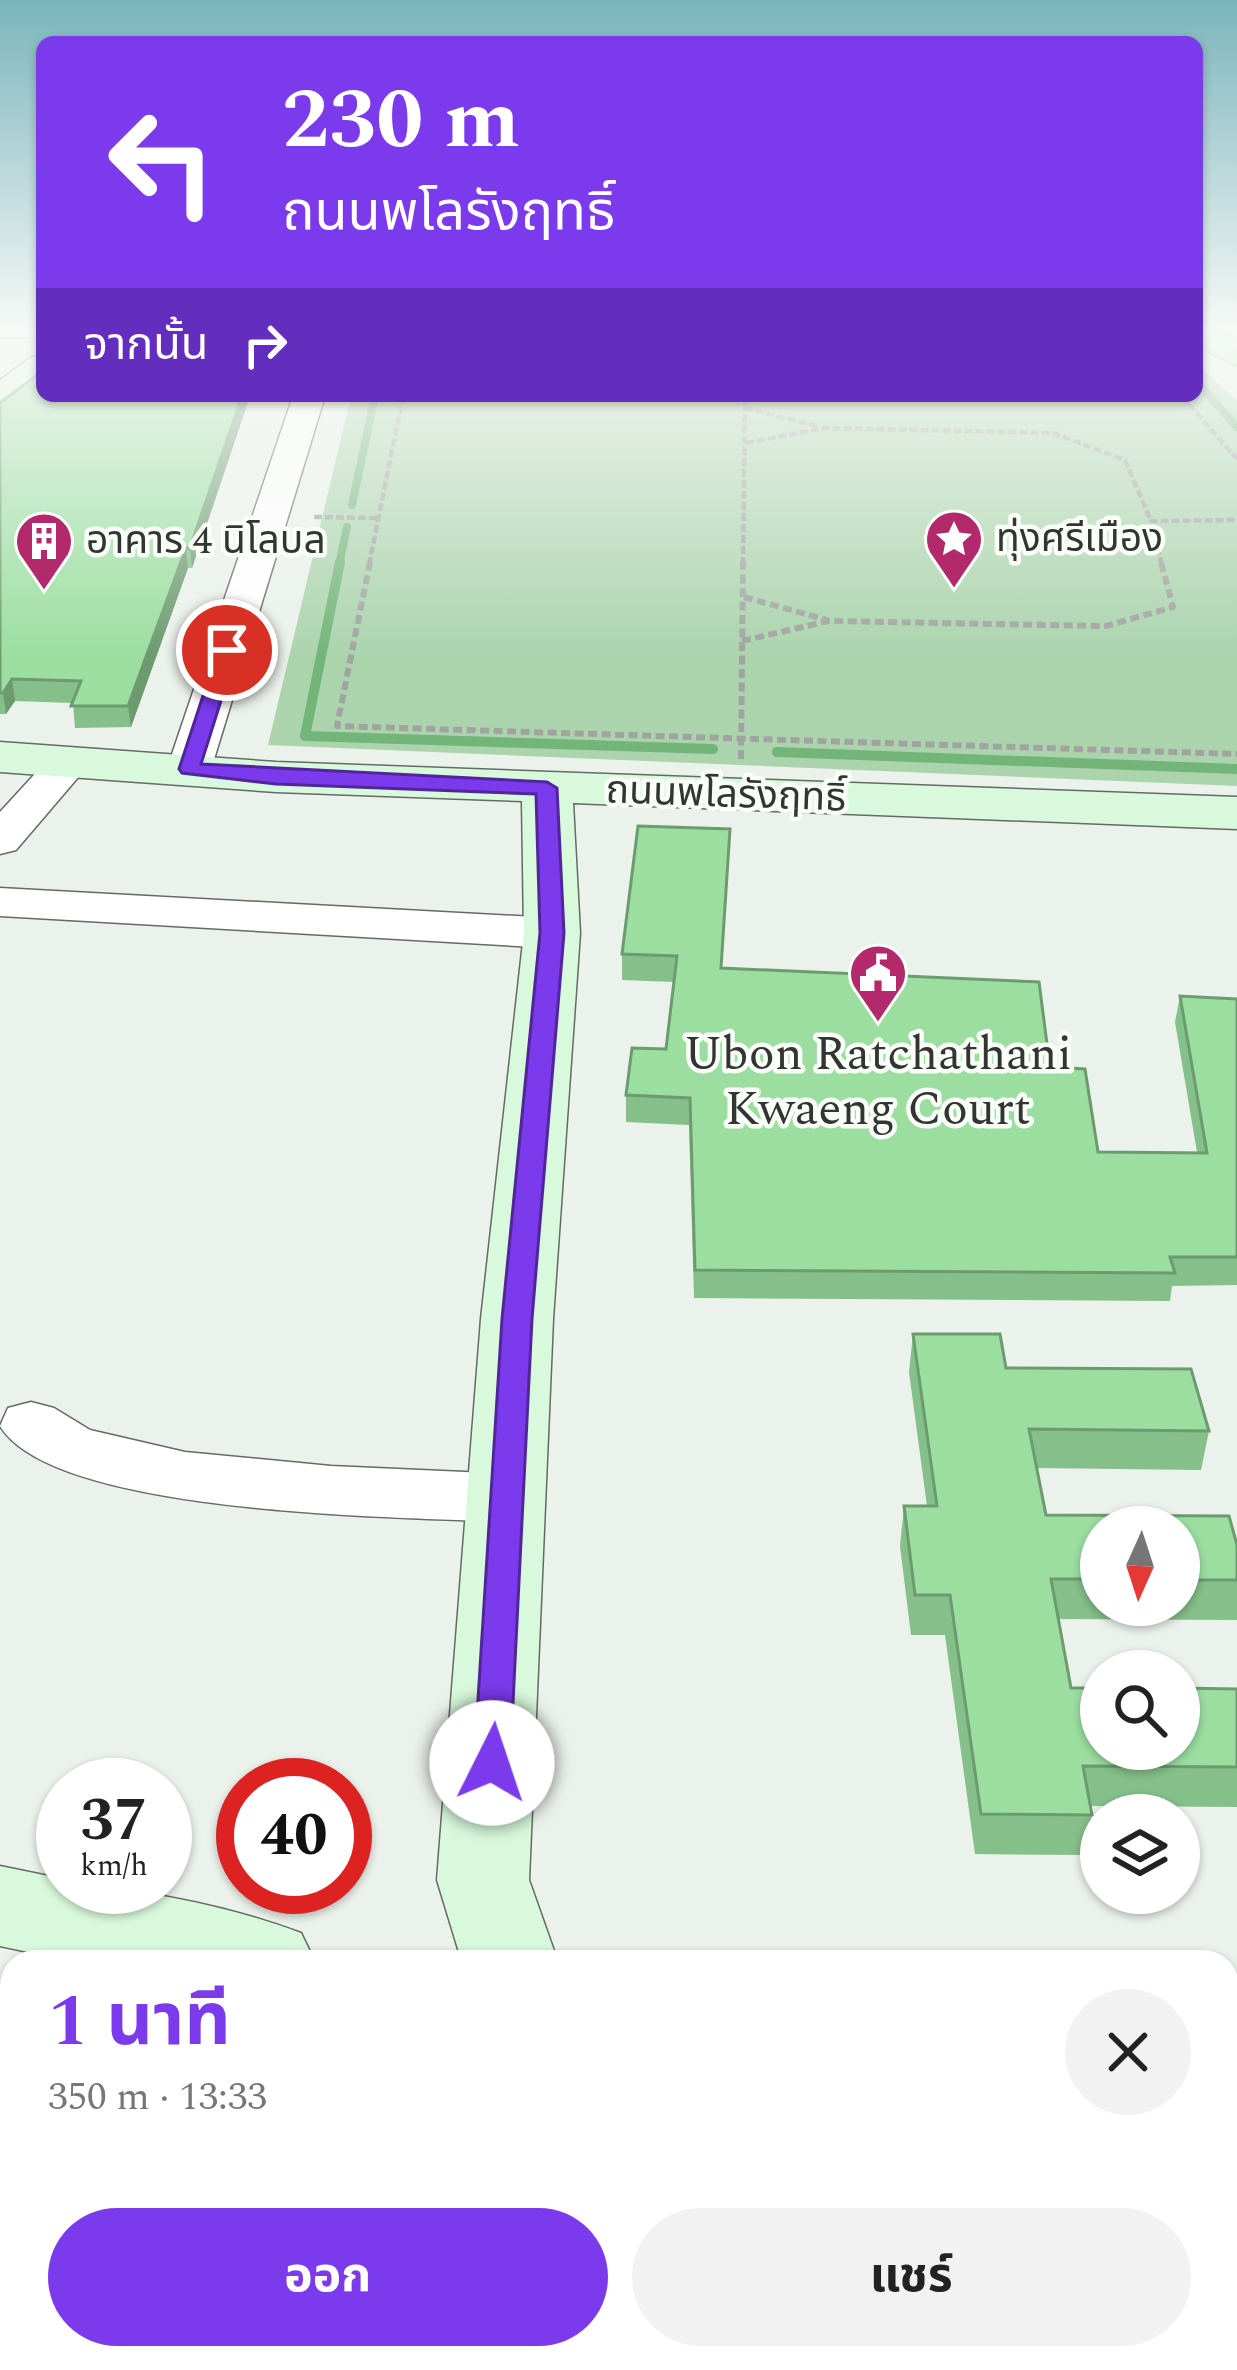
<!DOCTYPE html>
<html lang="th">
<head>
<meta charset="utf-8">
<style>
	:root { --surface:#fff; --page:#f2f2f2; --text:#222; --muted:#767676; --accent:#7c3aed }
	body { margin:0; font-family:Spectral,"Noto Sans Thai",serif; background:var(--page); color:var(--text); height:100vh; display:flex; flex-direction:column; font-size:45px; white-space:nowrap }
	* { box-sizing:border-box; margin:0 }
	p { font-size:39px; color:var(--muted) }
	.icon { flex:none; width:66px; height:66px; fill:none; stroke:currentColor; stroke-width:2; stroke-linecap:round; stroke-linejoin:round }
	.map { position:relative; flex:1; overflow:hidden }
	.details { position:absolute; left:0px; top:1950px; width:1239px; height:420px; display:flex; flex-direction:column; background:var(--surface); border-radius:36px 36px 0 0; box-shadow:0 3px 9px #0004 }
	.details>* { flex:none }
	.top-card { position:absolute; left:36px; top:36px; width:1167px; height:366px; border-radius:18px; box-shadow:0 3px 9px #0004; background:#7c3aed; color:#fff; overflow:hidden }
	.needle { width:78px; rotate:183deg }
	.controls { position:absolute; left:1080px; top:1506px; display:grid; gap:24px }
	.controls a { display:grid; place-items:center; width:120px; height:120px; border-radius:50%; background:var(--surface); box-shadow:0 3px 9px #0004; font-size:60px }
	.speed { position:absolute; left:36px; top:1758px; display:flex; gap:24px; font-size:60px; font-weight:700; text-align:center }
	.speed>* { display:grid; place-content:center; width:156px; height:156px; border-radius:50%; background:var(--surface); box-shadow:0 3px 9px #0004; line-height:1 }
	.speed small { font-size:30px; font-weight:400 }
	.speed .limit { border:18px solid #d22; background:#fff; color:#111 }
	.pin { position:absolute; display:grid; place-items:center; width:102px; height:102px; color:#fff; margin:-51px; border:6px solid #fff; border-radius:50%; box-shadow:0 3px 12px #0007 }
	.me { position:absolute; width:132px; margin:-66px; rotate:4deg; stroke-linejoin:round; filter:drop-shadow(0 0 9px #0008) }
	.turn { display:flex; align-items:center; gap:42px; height:252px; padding:0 48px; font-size:54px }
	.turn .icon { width:156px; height:156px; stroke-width:2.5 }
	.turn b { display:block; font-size:84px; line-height:102px }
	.then { display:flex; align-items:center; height:114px; padding:0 48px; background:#0003; gap:24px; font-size:45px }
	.round { display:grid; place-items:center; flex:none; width:126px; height:126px; border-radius:63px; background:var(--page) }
	.overview { display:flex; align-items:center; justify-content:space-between; height:204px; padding:0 48px }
	h1 { font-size:72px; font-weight:700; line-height:90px; color:var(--accent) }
	.primary-button { display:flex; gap:24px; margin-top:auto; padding:24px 48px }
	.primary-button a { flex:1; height:138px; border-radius:72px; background:var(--accent); color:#fff; font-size:48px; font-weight:700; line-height:138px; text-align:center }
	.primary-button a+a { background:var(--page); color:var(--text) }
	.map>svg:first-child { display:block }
</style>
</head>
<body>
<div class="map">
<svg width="1237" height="2370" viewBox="0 0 1237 2370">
	<rect width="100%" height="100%" fill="#ebf1eb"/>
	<path fill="#abd4ad" d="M 1197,364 L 1237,401 L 1237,786 L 268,745 L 351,396 L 1197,396 Z"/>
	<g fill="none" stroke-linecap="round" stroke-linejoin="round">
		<path stroke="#73b479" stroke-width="8" d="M 1197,382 L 1237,427
			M 352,505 L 375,396
			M 339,565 L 347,527"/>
		<path stroke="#73b479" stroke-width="10" d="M 340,562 L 305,736 L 713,749
			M 777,752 L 1237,769"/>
		<g stroke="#656a65" stroke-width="3">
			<path id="street" d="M 293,396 L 325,396 L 211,769 L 204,778 L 189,782 L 174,778 L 167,769 Z
				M 70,748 L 85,752 L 92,761 L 16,850 L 0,854 L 0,812 L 55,752 Z
				M 0,888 L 552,918 L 569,923 L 576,933 L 569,943 L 552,948 L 0,916 Z
				M 31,1402 L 54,1408 L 90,1430 L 185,1452 L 331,1466 L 509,1474 L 533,1481 L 543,1498 L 533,1515 L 509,1522 C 407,1517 54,1516 0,1426 L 8,1408 Z"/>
		</g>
		<g stroke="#656a65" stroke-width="3">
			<path id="secondary" d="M 0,325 L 42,325 L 42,338 L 0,337 Z
				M 42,355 L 42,382 L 13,405 L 0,408 L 0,380 L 30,358 Z
				M 0,742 L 276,762 L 1237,797 L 1237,829 L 573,803 L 580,933 L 553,1319 L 529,1880 L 558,1962 L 462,1962 L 437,1880 L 481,1319 L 524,933 L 522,801 L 276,792 L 0,772 Z
				M 0,1866 L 63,1879 L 63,1887 C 140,1887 228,1906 301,1933 L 315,1962 L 75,1962 L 0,1946 Z
				M 1227,2052 L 1237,2053 L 1237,2145 L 1227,2144 Z
				M 543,2358 L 653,2358 L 656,2370 L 544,2370 Z"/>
		</g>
		<g stroke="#64ac6c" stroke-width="3">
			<path id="primary" d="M 1197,325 L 1210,325 L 1237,341 L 1237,366 L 1197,346 Z"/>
		</g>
		<path stroke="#a0a4a0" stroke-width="4.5" stroke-dasharray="8 3" stroke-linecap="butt" d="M 1182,396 L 1237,459
			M 745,408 L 817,426
			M 746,443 L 824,428 L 1053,433 L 1125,460 L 1151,521
			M 314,517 L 379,518
			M 369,565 L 403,396
			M 743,565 L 745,396
			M 1162,565 L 1151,521 L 1237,520"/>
		<path stroke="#a0a4a0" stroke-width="6" stroke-dasharray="9 4.5" stroke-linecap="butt" d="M 370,562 L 337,726 L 1237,754
			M 744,597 L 827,620
			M 742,641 L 828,621 L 1106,626 L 1173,607 L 1161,562
			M 741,759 L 743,562"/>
		<use href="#street" fill="#fff" fill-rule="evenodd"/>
		<use href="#secondary" fill="#d9f9dc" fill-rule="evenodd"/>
		<use href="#primary" fill="#b2f4b9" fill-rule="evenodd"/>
	</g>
	<path fill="#85bf8a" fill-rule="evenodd" d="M 42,396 L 250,396 L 192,568 L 188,568 L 131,727 L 75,728 L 73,703 L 15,701 L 6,714 L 0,714 L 0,403 Z
		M 638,826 L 722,968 L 1050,1067 L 1098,1152 L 1197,1152 L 1175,1022 L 1180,996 L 1237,999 L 1237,1285 L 1172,1286 L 1170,1301 L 694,1298 L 689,1125 L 626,1122 L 626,1095 L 666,1049 L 674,982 L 622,980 L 622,954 Z
		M 913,1334 L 1000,1334 L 1006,1368 L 1191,1369 L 1209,1431 L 1201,1470 L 1037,1468 L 1046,1515 L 1229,1516 L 1237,1545 L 1237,1580 L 1227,1580 L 1237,1580 L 1237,1620 L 1058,1619 L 1071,1688 L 1101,1688 L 1101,1749 L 1179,1749 L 1179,1688 L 1237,1689 L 1237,1807 L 1090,1806 L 1092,1815 L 1084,1855 L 975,1854 L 945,1635 L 911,1635 L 900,1546 L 904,1506 L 927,1506 L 909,1372 ZM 1101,1527 L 1179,1527 L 1179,1605 L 1101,1605 Z"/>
	<path fill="#6c9b70" d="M 242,396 L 250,396 L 192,568 L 190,548 Z
		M 186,548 L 188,568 L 131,727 L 128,706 Z
		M 12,679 L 15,701 L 6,714 L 3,693 Z"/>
	<path fill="#9bdea0" stroke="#6c9b70" stroke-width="3" d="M 42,371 L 42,396 L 242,396 L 190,548 L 186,548 L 128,706 L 71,706 L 81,681 L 12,679 L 3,693 L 0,693 L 0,403 Z
		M 638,826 L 730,829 L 721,968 L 1039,982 L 1050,1067 L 1085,1069 L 1098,1152 L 1207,1153 L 1180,996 L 1237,999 L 1237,1257 L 1170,1257 L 1175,1273 L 695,1270 L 690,1098 L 626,1095 L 632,1048 L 666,1049 L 677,956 L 622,954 Z
		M 913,1334 L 1000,1334 L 1006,1368 L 1191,1369 L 1209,1431 L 1029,1429 L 1046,1515 L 1229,1516 L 1237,1545 L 1237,1580 L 1179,1580 L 1179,1527 L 1101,1527 L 1101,1579 L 1051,1579 L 1071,1688 L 1101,1688 L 1101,1749 L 1179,1749 L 1179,1688 L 1237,1689 L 1237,1767 L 1083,1766 L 1092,1815 L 981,1814 L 950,1595 L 915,1595 L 904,1506 L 937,1506 Z"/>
	<linearGradient id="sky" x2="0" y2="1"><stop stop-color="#79b4bc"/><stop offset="0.5" stop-color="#f6f9f6"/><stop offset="1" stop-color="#f6f9f6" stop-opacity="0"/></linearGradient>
	<rect width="1237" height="656" fill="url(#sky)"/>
	<path fill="#7c3aed" stroke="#51269a" stroke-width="3" d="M 227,645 L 237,650 L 201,764 L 547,782 L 557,788 L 564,933 L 532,1319 L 510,1763 L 505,1773 L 492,1778 L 479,1773 L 474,1763 L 502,1319 L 540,933 L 536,794 L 276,784 L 182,773 L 179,769 L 218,650 Z"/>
	<defs>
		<g id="sight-pin" transform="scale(3)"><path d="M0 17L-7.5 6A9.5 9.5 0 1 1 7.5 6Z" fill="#b22a6c" stroke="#f9fef9"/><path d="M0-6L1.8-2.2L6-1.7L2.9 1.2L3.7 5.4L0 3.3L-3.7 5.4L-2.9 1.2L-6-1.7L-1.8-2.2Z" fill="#fff"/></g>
		<g id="building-pin" transform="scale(3)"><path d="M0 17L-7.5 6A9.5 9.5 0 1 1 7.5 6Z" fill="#b22a6c" stroke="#f9fef9"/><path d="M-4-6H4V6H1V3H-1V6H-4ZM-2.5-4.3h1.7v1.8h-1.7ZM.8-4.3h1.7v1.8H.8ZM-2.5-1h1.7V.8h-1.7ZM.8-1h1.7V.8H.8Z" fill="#fff"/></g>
		<g id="civic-pin" transform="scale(3)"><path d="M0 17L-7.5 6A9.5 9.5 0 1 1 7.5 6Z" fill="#b22a6c" stroke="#f9fef9"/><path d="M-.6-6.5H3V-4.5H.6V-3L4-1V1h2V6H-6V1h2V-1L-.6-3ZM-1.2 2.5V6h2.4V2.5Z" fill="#fff"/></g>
	</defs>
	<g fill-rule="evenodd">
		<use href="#sight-pin" x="954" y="539"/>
		<use href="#building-pin" x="44" y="541"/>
		<use href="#civic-pin" x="878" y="973"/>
	</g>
	<g text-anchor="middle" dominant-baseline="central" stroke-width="9" stroke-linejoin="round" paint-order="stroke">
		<g font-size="39" fill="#333533" stroke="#f9fef9" text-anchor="start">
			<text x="996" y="539">ทุ่งศรีเมือง</text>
			<text x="86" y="541">อาคาร 4 นิโลบล</text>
		</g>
		<g font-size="39" fill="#333533" stroke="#f9fef9">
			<text transform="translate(726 795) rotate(2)">ถนนพโลรังฤทธิ์</text>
		</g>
		<g font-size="48" fill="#333533" stroke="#f9fef9">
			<text x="878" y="1054">Ubon Ratchathani<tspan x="878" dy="55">Kwaeng Court</tspan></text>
		</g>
	</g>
</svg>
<div class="controls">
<a><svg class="needle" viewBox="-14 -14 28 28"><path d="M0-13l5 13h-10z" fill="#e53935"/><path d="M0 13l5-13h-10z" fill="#767676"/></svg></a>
<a><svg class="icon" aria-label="search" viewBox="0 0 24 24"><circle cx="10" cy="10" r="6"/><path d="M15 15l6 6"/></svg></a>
<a><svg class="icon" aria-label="layers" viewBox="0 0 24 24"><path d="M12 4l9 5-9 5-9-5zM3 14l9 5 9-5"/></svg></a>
</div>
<div class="speed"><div>37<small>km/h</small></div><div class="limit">40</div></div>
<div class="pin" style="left:227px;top:650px;background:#d93025"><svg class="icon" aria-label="arrive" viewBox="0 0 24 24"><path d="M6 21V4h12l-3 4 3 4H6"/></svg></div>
<svg class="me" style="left:492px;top:1763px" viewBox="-20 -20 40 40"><circle r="19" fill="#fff"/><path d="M0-13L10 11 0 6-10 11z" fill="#7c3aed"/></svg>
<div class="top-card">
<div class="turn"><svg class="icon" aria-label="left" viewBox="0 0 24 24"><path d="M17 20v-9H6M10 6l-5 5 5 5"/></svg><div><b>230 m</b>ถนนพโลรังฤทธิ์</div></div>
<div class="then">จากนั้น<svg class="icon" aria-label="right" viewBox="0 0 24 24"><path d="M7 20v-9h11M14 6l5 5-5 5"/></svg></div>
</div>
<section class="details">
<div class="overview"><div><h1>1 นาที</h1><p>350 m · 13:33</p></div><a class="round"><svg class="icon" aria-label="close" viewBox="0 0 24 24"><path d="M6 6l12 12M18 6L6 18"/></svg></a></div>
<div class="primary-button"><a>ออก</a><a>แชร์</a></div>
</section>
</div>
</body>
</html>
